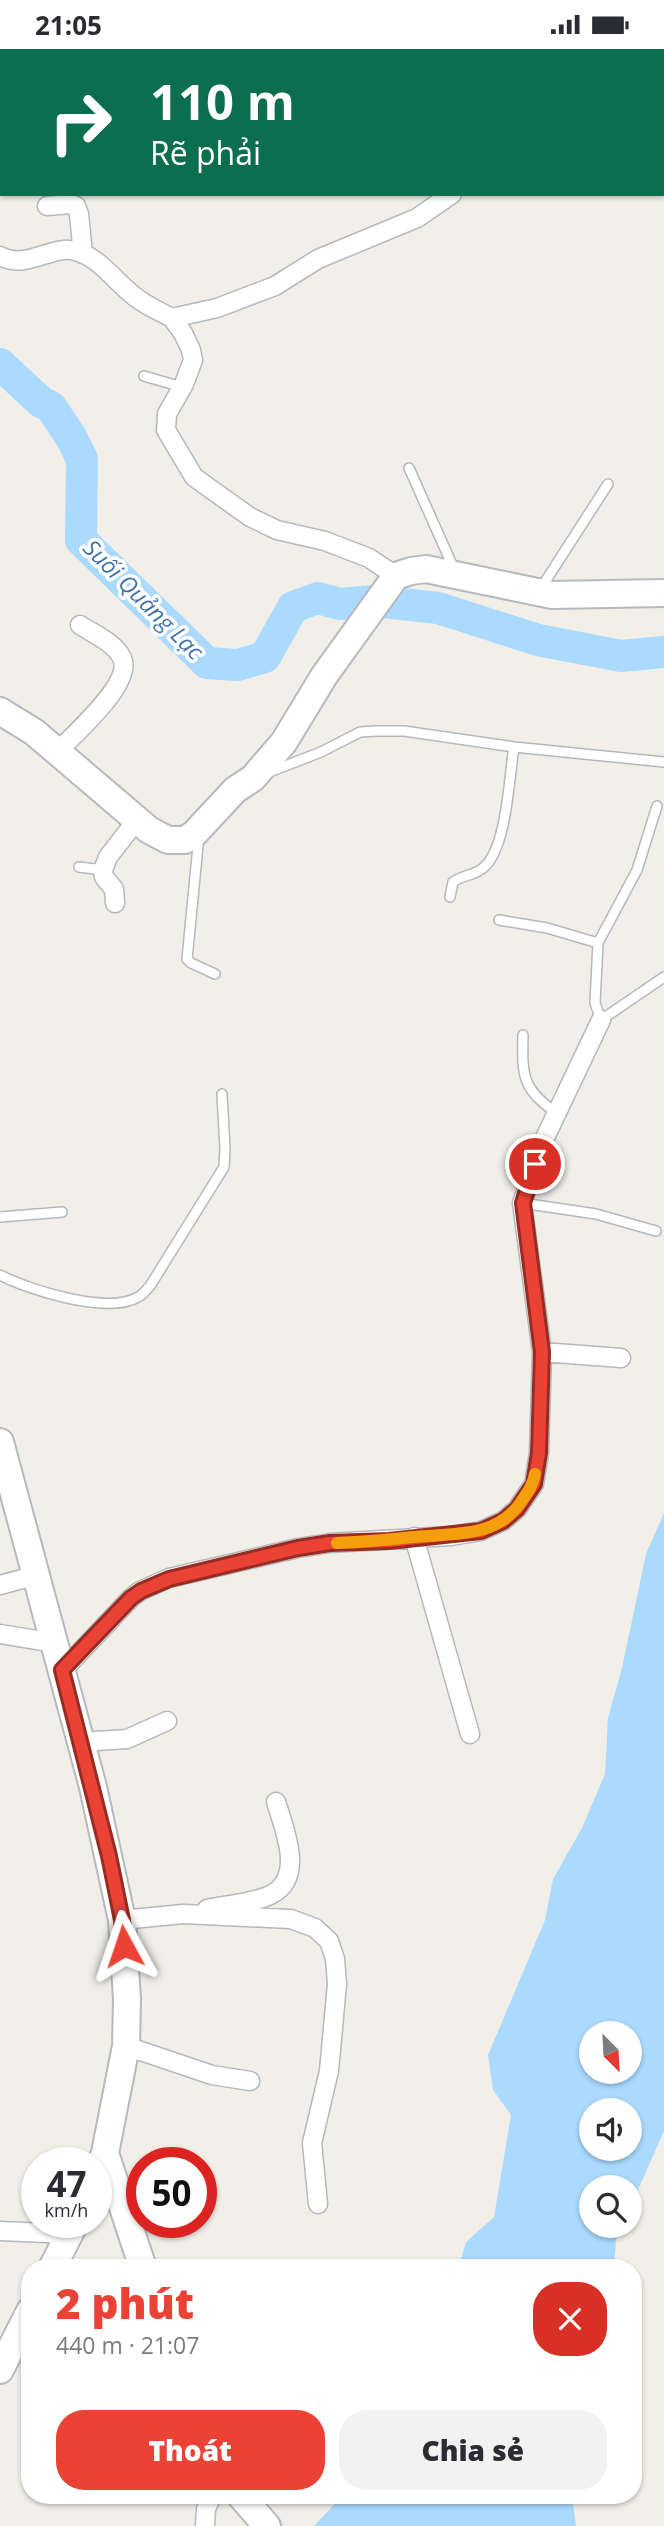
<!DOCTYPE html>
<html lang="vi">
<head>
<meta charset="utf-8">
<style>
	:root { --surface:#fff; --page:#f2f2f3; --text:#2b2b33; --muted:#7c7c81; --accent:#ea4335 }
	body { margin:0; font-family:"Open Sans",sans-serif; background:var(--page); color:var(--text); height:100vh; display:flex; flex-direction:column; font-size:26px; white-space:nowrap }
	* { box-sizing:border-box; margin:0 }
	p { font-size:23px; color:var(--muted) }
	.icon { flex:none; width:38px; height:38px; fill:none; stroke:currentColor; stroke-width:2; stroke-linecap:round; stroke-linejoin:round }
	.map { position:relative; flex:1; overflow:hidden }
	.panel { position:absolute; left:21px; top:2210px; width:621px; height:245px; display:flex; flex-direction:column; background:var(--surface); border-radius:28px; box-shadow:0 2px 5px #0004 }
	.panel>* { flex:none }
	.top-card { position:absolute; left:0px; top:0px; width:665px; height:147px; box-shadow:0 2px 5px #0004; background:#0b6e4f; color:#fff; overflow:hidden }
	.needle { width:46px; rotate:156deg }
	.controls { position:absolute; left:579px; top:1972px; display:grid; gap:14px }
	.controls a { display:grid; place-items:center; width:63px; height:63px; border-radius:50%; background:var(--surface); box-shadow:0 2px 5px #0004; font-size:35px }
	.speed { position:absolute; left:21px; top:2098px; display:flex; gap:14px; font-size:35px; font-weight:700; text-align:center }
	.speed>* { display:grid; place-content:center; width:91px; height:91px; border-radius:50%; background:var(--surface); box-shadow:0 2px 5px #0004; line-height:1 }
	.speed small { font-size:18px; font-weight:400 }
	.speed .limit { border:10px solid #d22; background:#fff; color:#111 }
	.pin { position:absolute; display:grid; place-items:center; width:60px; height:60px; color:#fff; margin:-30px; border:4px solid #fff; border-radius:50%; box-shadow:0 2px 7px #0007 }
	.me { position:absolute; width:77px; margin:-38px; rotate:355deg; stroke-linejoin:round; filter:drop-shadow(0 0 5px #0008) }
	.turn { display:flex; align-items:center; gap:24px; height:147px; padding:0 35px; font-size:32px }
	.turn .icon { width:91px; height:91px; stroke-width:2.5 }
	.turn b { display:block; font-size:49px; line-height:60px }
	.round { display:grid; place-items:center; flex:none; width:74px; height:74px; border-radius:28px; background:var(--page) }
	.overview { display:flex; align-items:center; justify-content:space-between; height:119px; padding:0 35px }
	h1 { font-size:42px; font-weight:800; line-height:52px; color:var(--accent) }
	.cta { display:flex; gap:14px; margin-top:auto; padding:14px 35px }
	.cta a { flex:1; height:80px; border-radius:28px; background:var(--accent); color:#fff; font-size:28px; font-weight:800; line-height:80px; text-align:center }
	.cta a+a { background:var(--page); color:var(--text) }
	.status { display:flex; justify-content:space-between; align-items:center; height:49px; padding:0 35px; background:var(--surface); direction:ltr }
	.status svg { height:19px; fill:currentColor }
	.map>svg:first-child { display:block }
</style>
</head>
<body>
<div class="status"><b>21:05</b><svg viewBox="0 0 49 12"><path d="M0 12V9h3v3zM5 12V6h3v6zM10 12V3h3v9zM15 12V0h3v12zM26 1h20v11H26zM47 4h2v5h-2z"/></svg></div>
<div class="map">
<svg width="664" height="2477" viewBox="0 0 664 2477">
	<rect width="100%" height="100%" fill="#f1efe8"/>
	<path fill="#aadaff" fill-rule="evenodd" d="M 664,1464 L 664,2082 L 630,2159 L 630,2138 L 592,2138 L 592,2177 L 622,2177 L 616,2191 L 614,2219 L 458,2219 L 466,2193 L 494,2168 L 511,2066 L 493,2041 L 488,2006 L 545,1871 L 553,1830 L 582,1779 L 605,1725 L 608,1669 L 622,1619 L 646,1505 ZM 592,1984 L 630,1984 L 630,2023 L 592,2023 ZM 592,2062 L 630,2062 L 630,2100 L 592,2100 Z
		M 342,2447 L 572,2447 L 576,2477 L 314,2477 Z"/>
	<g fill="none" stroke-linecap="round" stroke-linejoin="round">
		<path stroke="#aadaff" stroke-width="32" d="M 0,315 L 41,353 L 51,358 L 71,388 L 82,410 L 81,491 L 207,614 L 238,616 L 265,608 L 293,558 L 318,549 L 340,555 L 374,552 L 438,559 L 538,591 L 621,607 L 664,603"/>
		<g stroke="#b5b8bc" stroke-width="12">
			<path id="lane" d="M 144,327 L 182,338
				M 409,419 L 454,520
				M 541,539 L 608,435
				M 267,724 L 321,703 L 360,683 L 377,682 L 404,682 L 514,698 L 664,713
				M 195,787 L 198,797 L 187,910 L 191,914 L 215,925
				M 79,818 L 103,821
				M 450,848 L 453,833 C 462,826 474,827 483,819 C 507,800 509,728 514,698
				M 499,871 L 547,879 L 598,894 L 595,954 L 601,971 L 664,928
				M 598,894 L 637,821 L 657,757
				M 523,986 C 522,1028 522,1040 558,1065
				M 522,1154 L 596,1165 L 656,1182
				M 0,1168 L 62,1163
				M 0,1226 C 29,1241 108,1266 138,1248 C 143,1246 146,1241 150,1237 L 224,1118 L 225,1100 L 222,1045"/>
		</g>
		<g stroke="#b5b8bc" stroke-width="21">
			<path id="street" d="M 499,2 L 500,0
				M 47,157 L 71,155 L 76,157 L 79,165 L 83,205
				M 0,207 C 29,222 53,193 79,203 C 102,211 119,237 138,250 C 149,258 161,263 172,269 L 217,259 L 275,237 L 318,210 L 417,169 L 452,145
				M 172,269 L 183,284 L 191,301 L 193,311 L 184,335 L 167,365 L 166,381 L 194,428 L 250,468 L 277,481 L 325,492 L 369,509 L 396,527
				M 56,704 C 73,686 134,634 122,609 C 115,594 94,585 80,576
				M 115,854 L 114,840 L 104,828 L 103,821 L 108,808 L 136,772
				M 542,1303 L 621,1309
				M 414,1488 L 470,1685
				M 0,1536 L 37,1526
				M 0,1585 L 55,1594
				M 63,1621 L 131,1549 L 140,1542 L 169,1529 L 298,1499 L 330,1494 L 451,1487 L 481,1482 L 503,1472 L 517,1460 L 534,1435 L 539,1404 L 542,1303 L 522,1154 L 542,1095 L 601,971
				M 81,1693 L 127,1690 L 167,1672
				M 207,1860 C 225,1856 256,1854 272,1845 C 305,1828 284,1779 276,1753
				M 122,1871 L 183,1865 L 291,1870 L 315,1879 L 329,1892 L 335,1910 L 337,1935 L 329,2022 L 312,2094 L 318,2155
				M 126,1997 L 212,2026 L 250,2032
				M 0,2182 L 70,2185
				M 205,2477 L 206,2460 L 212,2446"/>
		</g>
		<g stroke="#b6babf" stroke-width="30">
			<path id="secondary" d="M 0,662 L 34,683 L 149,781 L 168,791 L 185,791 L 194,785 L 235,741 L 253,729 L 284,693 L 324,627 L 396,527 L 411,522 L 426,520 L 552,546 L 664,544
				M 0,1393 L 93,1738 L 122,1871 L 127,1950 L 126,1997 L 105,2104 L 96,2126
				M 105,2104 L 143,2219
				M 52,2219 L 75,2174
				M 0,2321 L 30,2262
				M 240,2446 L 267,2477"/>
		</g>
		<use href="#lane" stroke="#fff" stroke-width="9"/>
		<use href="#street" stroke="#fff" stroke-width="18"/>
		<use href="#secondary" stroke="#fff" stroke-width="26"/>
	</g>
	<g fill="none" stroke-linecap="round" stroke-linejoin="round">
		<g stroke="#982c22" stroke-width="18">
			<path id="route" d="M 124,1897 L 122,1871 L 109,1807 L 62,1621 L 131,1549 L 141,1542 L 169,1530 L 298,1499 L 330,1494 L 389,1492 L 481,1482 L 503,1472 L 517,1460 L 534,1435 L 539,1404 L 542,1303 L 523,1154 L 535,1115"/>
		</g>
		<use href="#route" stroke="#ea4335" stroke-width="12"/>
		<path stroke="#f59e0b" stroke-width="12" d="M 337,1494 C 363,1493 387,1491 413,1488 C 452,1484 496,1490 521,1453 C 528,1443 533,1436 535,1425"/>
	</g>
	<g text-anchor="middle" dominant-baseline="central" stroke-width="7" stroke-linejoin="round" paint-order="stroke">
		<g font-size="23" font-style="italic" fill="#4174aa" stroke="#fff">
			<text transform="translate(144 550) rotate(45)">Suối Quảng Lạc</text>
		</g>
	</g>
</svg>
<div class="controls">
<a><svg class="needle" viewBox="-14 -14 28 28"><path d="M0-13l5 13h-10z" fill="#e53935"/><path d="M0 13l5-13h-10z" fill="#7c7c81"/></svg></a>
<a><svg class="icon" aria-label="sound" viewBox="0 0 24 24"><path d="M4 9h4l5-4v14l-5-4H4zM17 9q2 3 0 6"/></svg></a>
<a><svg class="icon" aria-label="search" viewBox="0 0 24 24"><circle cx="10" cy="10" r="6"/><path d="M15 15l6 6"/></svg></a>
</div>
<div class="speed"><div>47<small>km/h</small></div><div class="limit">50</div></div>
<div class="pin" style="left:535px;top:1115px;background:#d93025"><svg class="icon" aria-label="arrive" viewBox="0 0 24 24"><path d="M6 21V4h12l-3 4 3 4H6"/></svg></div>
<svg class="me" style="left:124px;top:1897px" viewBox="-20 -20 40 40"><path d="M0-17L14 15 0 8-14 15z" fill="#ea4335" stroke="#fff" stroke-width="4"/></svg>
<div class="top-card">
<div class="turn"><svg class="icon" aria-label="right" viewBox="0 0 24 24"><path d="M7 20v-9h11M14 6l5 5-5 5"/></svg><div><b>110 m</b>Rẽ phải</div></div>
</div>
<section class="panel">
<div class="overview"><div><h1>2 phút</h1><p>440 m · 21:07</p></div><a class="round" style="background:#d93025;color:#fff"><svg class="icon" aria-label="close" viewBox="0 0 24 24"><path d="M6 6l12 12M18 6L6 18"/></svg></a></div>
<div class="cta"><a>Thoát</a><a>Chia sẻ</a></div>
</section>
</div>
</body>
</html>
